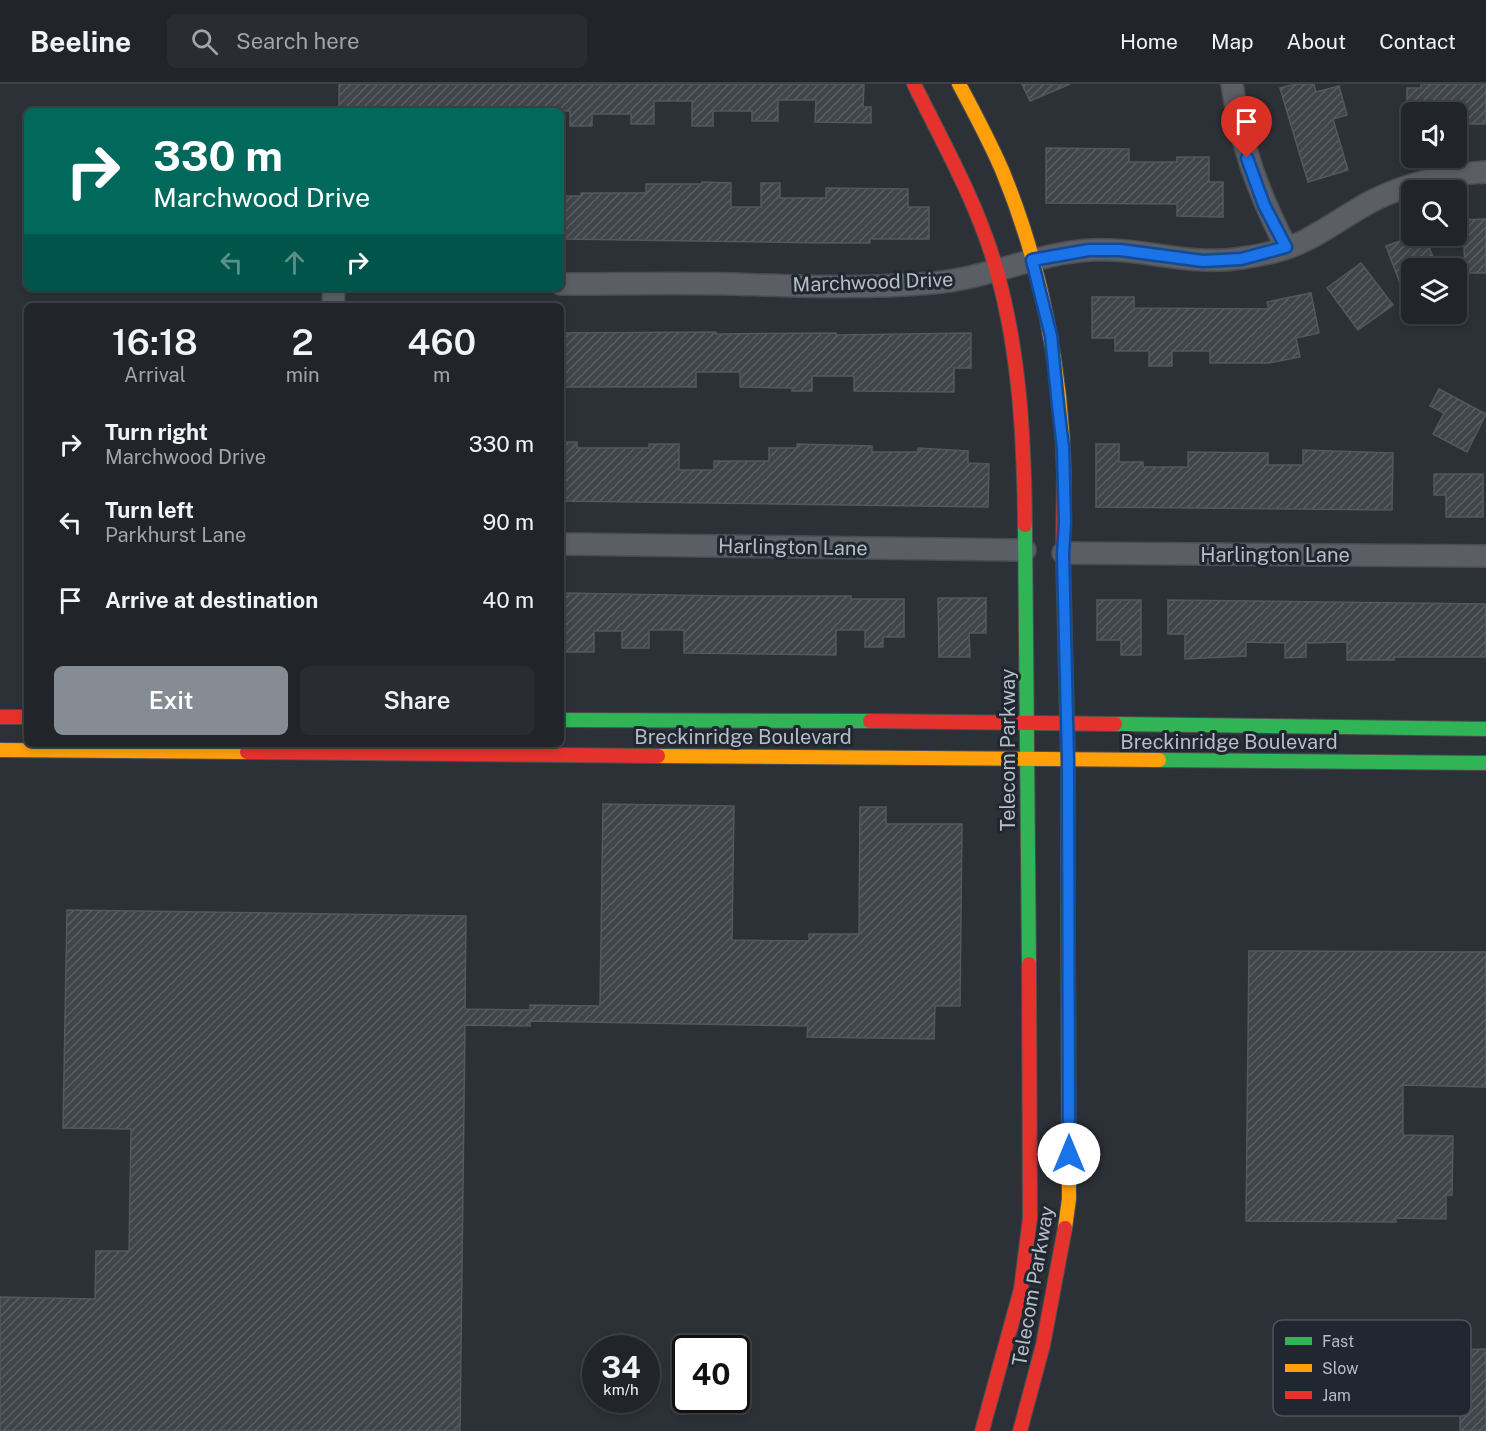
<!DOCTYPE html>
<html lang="en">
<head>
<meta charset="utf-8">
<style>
	:root { --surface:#212529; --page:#292d31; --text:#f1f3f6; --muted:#a2a5a8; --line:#3e4246; --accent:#868c94 }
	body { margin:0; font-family:"Public Sans",sans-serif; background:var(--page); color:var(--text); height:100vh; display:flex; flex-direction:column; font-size:22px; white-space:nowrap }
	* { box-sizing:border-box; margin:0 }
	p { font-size:20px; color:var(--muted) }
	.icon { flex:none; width:33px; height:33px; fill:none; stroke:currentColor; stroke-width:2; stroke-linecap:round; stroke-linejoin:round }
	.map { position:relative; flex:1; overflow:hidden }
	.drawer { position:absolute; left:24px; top:219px; width:540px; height:444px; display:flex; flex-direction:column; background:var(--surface); border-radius:9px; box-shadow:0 3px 9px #0003,0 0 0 2px var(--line) }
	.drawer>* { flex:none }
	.guide { position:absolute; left:24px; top:24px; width:540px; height:183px; border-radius:9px; box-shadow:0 3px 9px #0003,0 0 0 2px var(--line); background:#00695c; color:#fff; overflow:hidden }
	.tools { position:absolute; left:1401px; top:18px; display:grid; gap:12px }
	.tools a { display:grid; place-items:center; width:66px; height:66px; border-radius:9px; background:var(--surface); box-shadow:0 3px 9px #0003,0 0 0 2px var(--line); font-size:30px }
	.speed { position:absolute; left:582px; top:1251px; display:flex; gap:12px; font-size:30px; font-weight:700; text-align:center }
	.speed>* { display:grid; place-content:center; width:78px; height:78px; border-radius:50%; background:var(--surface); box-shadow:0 3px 9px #0003,0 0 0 2px var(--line); line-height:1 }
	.speed small { font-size:15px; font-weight:400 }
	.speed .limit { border:3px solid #111; border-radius:9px; background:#fff; color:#111 }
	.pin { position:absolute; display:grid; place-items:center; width:51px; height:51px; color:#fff; margin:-62px -26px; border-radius:50% 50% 50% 0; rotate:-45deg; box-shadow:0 0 6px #0007 }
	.pin .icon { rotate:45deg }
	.me { position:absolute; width:66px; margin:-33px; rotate:0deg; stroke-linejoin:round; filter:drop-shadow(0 0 4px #0008) }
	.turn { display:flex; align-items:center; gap:21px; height:126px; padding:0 30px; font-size:27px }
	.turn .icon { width:78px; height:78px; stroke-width:2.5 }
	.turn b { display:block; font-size:42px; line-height:51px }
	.lanes { display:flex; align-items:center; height:57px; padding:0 30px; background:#0003; justify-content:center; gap:30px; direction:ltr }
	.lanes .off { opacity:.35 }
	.eta { display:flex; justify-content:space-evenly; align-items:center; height:102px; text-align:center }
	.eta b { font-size:36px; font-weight:600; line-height:42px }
	.primary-button { display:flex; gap:12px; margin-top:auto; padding:12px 30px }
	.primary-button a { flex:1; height:69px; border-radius:9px; background:var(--accent); color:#fff; font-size:24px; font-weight:600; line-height:69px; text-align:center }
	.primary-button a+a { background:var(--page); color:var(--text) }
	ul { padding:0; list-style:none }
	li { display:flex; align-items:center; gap:18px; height:78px; padding:0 30px }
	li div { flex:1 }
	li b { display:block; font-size:22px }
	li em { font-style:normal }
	header { display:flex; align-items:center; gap:36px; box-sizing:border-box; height:84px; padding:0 30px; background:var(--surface); border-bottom:2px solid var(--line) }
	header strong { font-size:28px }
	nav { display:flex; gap:33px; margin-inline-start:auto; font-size:21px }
	.search { width:420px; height:54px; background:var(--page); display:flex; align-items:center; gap:15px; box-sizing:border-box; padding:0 21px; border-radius:9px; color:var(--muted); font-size:22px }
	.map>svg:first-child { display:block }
</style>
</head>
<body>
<header>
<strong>Beeline</strong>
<div class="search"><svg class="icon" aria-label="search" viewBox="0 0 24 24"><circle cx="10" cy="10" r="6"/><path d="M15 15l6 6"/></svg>Search here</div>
<nav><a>Home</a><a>Map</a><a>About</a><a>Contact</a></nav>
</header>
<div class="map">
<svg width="1486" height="1347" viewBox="0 0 1486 1347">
	<defs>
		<pattern id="building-hatch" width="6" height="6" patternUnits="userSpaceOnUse" patternTransform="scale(1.5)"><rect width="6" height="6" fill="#40454b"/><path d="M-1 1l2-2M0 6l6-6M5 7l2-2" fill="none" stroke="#595e63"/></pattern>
	</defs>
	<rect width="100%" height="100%" fill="#2c3137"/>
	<path fill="url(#building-hatch)" stroke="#53585e" stroke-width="1.5" d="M 339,0 L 864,0 L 863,23 L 871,23 L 871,39 L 815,38 L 816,16 L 778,16 L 778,37 L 752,37 L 752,27 L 713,27 L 713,42 L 692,42 L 692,17 L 654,17 L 654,40 L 631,40 L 631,30 L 592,30 L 592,42 L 570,42 L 570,27 L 512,27 L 512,25 L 473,25 L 473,27 L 339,27 Z
		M 1022,0 L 1070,0 L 1030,17 Z
		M 1295,0 L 1314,0 L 1316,8 L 1339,2 L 1347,31 L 1333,35 L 1348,86 L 1308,98 L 1280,4 Z
		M 1421,0 L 1486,0 L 1486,40 L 1464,40 L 1464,28 L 1407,28 L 1407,4 L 1421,4 Z
		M 1046,64 L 1129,65 L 1129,78 L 1177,78 L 1177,73 L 1209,73 L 1209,98 L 1223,98 L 1223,133 L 1177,132 L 1177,120 L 1046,119 Z
		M 702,98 L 731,99 L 731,123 L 761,123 L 761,99 L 780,99 L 780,114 L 826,114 L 826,104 L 908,105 L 908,123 L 929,123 L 929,155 L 870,155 L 870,159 L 826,159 L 561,155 L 561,112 L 581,112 L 581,109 L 646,109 L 646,100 L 702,100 Z
		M 1486,135 L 1486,189 L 1465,189 L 1463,136 Z
		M 1414,152 L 1425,152 L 1437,184 L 1412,184 L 1410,226 L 1386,162 Z
		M 1361,179 L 1393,221 L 1358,246 L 1327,204 Z
		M 1311,209 L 1319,249 L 1296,254 L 1300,273 L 1269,279 L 1210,279 L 1210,267 L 1172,267 L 1172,282 L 1149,282 L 1149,267 L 1115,267 L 1115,254 L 1092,254 L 1092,213 L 1134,213 L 1134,224 L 1269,225 L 1267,218 Z
		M 716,248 L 716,250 L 836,249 L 836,251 L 971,249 L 971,284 L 954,284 L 954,308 L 854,307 L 854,292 L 812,292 L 812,307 L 792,307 L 792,304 L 740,303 L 740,288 L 696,288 L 696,303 L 561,303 L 561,249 Z
		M 1439,305 L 1486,330 L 1467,368 L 1433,350 L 1444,329 L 1430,322 Z
		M 561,358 L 577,358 L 577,364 L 649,364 L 649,360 L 679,360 L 679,386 L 714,386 L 714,377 L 769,377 L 769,364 L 797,364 L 797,360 L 872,362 L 872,368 L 918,368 L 918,364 L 968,367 L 968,379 L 989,380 L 988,423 L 561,417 Z
		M 1096,360 L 1119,360 L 1119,378 L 1143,378 L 1143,383 L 1188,383 L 1188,368 L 1268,369 L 1268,381 L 1303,381 L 1303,366 L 1393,369 L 1392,426 L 1096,423 Z
		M 1434,390 L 1483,390 L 1483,433 L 1446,433 L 1446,411 L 1434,411 Z
		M 564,509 L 727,512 L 851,512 L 851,515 L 904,515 L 904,553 L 883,553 L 883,563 L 865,563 L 865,546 L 836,546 L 836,571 L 684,569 L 684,546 L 649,546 L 649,564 L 622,564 L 622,547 L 594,547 L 594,568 L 564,568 Z
		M 938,514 L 986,514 L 986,549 L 969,549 L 970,573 L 939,573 Z
		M 1097,516 L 1141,516 L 1141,571 L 1121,571 L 1121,556 L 1097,556 Z
		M 1168,516 L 1486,520 L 1486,573 L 1394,573 L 1394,576 L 1347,576 L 1347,558 L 1306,559 L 1306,573 L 1285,574 L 1285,559 L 1246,558 L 1246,572 L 1185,575 L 1185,550 L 1168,550 Z
		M 603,720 L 734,722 L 732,856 L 809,857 L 809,850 L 859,850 L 860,723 L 886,723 L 886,740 L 962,740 L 960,922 L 935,922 L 934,955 L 807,953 L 808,942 L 530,937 L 530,942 L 465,941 L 460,1347 L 0,1347 L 0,1213 L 95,1215 L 96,1167 L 129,1167 L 131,1045 L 63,1044 L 67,826 L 466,832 L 465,925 L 530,926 L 530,921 L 600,922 Z
		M 1249,867 L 1486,868 L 1486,1003 L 1403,1001 L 1403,1051 L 1453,1052 L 1452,1111 L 1446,1111 L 1446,1135 L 1396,1134 L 1396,1138 L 1246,1137 Z
		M 1486,1265 L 1486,1347 L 1460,1347 L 1461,1266 Z"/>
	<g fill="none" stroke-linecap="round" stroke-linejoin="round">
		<g stroke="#494d53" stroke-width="24">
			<path id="street" d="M 1232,0 C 1241,62 1258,108 1286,163
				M 561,200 C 618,200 675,199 732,200 C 799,202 866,205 932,199 C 986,195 1037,169 1091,166 C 1142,163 1191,183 1242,174 C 1263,171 1287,166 1306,156 C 1330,144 1352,127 1376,115 C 1412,98 1447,90 1486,88
				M 333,222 L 334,204
				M 561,460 L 1025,466
				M 1063,469 L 1486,472"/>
		</g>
		<g stroke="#494d53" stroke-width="16">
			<path id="fast" d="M 1025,441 L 1029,880
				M 561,636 L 870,637
				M 1115,640 L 1486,645
				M 1159,676 L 1486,679"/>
		</g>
		<g stroke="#494d53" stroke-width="16">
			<path id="slow" d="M 959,0 C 974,28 989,56 1002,86 C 1041,180 1062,287 1064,389
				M 0,666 L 247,668
				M 658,672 L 1159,676
				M 1065,1144 L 1069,1115 L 1068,842"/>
		</g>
		<g stroke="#494d53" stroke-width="16">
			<path id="jam" d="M 914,0 C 944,61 979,122 997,188 C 1020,271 1024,356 1025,441
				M 1064,389 L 1063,469 L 1068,676 L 1068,842
				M 0,633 L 27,633
				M 870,637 L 1115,640
				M 247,668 L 658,672
				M 982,1347 L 1021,1205 L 1030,1134 L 1029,880
				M 1020,1347 L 1043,1261 L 1065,1144"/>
		</g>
		<use href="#street" stroke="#5b5e64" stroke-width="21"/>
		<use href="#fast" stroke="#30b455" stroke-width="14"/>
		<use href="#slow" stroke="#ff9f0a" stroke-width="14"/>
		<use href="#jam" stroke="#e5322d" stroke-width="14"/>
	</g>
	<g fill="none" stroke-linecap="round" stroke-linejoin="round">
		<g stroke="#114b97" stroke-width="15">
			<path id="route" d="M 1069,1070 L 1068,676 L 1063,470 L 1065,438 L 1063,364 L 1058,321 L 1051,252 L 1032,176 L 1089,166 L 1120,166 L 1203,177 L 1241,175 L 1286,163 L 1264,121 L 1247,74"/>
		</g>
		<use href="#route" stroke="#1a73e8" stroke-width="10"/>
	</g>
	<g text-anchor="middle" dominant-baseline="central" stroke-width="6" stroke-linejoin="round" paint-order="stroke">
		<g font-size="20" fill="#b6bdc6" stroke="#202730">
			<text transform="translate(873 198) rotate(-2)">Marchwood Drive</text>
			<text transform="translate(793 463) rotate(1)">Harlington Lane</text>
			<text x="1275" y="471">Harlington Lane</text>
			<text x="743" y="653">Breckinridge Boulevard</text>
			<text x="1229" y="658">Breckinridge Boulevard</text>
			<text transform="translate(1008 666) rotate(-90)">Telecom Parkway</text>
			<text transform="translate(1033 1202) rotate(-80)">Telecom Parkway</text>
		</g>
	</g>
	<rect x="1273" y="1236" width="198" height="96" rx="9" fill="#202730" stroke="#4d545d" stroke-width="1.5"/>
	<rect x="1285" y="1253" width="27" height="8" fill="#30b455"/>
	<rect x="1285" y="1280" width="27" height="8" fill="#ff9f0a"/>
	<rect x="1285" y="1307" width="27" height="8" fill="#e5322d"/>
	<g font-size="16" fill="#b6bdc6">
		<text x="1322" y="1263">Fast</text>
		<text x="1322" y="1290">Slow</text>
		<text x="1322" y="1317">Jam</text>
	</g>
</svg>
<div class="tools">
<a><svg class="icon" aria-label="sound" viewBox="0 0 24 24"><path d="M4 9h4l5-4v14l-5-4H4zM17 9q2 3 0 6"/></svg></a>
<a><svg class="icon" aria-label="search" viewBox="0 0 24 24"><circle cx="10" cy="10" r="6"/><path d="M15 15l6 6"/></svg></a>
<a><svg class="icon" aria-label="layers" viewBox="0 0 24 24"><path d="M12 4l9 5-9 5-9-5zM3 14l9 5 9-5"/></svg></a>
</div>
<div class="speed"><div>34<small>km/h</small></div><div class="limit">40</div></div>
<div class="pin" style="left:1247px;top:74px;background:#d93025"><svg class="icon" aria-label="arrive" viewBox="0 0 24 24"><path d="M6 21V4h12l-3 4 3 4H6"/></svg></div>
<svg class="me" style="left:1069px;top:1070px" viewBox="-20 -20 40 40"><circle r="19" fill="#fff"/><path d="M0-13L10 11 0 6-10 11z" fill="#1a73e8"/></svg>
<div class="guide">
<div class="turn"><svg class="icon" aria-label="right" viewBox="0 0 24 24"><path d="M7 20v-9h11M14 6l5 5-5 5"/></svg><div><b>330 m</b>Marchwood Drive</div></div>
<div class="lanes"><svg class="icon off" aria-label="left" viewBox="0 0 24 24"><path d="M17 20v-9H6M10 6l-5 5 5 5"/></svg><svg class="icon off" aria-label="ahead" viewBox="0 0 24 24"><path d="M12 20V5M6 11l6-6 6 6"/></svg><svg class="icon" aria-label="right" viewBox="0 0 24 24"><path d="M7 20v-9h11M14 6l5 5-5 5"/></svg></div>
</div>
<section class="drawer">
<div class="eta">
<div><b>16:18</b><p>Arrival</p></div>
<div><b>2</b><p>min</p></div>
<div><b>460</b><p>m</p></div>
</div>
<ul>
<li><svg class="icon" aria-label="right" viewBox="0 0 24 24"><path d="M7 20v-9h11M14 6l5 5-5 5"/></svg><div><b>Turn right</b><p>Marchwood Drive</p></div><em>330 m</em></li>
<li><svg class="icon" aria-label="left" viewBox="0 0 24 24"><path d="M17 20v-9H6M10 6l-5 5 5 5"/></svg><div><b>Turn left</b><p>Parkhurst Lane</p></div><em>90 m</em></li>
<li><svg class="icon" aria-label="arrive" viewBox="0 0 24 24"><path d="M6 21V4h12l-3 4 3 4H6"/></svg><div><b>Arrive at destination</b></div><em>40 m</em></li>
</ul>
<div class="primary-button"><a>Exit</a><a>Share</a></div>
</section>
</div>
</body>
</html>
